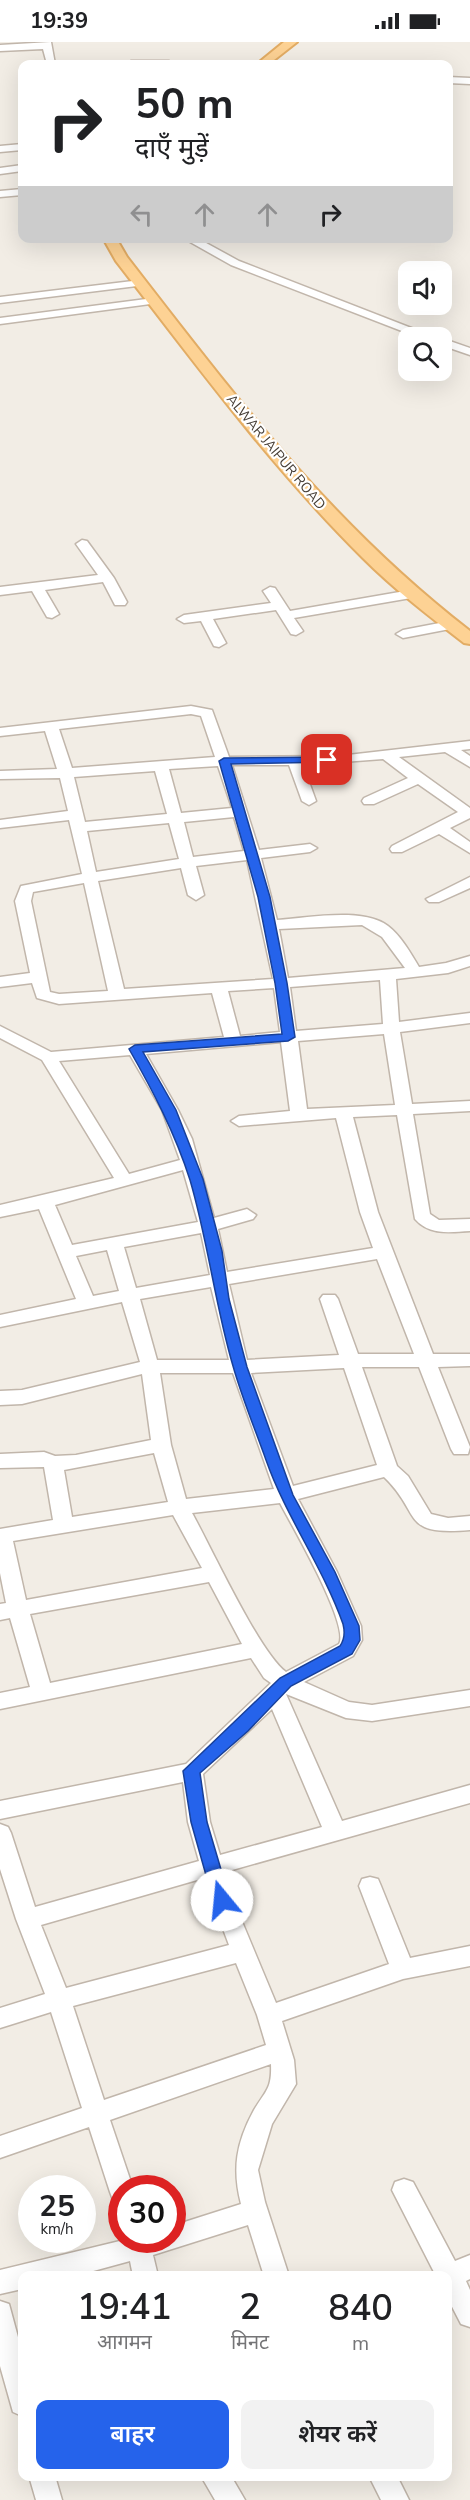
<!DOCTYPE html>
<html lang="hi">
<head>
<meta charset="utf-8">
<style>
	:root { --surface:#fff; --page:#f2f2f2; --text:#202124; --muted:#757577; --accent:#2563eb }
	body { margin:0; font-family:"Nunito Sans","Noto Sans Devanagari",sans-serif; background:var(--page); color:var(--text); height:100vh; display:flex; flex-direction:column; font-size:22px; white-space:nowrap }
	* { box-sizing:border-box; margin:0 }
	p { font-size:20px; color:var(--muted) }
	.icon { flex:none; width:33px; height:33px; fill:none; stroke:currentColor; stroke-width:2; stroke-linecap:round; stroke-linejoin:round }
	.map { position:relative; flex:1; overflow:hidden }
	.side { position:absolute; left:18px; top:2229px; width:434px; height:210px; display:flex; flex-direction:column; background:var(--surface); border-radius:12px; box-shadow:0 6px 24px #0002 }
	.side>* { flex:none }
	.hud { position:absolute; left:18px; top:18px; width:435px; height:183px; border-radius:12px; box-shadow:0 6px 24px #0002; background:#fff; color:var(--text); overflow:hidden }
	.controls { position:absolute; left:398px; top:219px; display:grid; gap:12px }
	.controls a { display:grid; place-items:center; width:54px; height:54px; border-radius:12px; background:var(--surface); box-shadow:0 6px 24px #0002; font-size:30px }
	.speed { position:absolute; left:18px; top:2133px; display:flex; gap:12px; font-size:30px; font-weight:700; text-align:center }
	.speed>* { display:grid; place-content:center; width:78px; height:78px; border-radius:50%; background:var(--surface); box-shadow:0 6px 24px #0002; line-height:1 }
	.speed small { font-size:15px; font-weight:400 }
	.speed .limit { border:9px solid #d22; background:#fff; color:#111 }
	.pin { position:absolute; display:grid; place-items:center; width:51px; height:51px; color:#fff; margin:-26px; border-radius:12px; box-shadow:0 3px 9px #0006 }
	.me { position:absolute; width:66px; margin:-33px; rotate:343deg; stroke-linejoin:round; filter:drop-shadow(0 0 4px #0008) }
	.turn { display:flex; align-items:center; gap:21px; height:126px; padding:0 18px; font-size:27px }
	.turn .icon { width:78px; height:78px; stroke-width:2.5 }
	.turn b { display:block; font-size:42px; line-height:51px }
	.lanes { display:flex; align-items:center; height:57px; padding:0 18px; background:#0003; justify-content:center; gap:30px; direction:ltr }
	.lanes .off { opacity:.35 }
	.eta { display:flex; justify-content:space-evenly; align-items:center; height:102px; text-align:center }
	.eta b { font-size:36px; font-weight:600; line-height:42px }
	.primary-button { display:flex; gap:12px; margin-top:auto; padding:12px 18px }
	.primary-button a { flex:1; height:69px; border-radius:12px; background:var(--accent); color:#fff; font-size:24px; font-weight:600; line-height:69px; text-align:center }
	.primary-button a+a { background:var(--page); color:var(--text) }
	.status { display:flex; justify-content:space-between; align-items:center; height:42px; padding:0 30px; background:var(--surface); direction:ltr }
	.status svg { height:16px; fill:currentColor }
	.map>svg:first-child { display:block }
</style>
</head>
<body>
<div class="status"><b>19:39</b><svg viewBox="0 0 49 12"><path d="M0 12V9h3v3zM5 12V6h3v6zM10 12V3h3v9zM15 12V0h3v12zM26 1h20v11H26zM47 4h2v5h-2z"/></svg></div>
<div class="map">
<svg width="470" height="2458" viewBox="0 0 470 2458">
	<rect width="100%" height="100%" fill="#f2ede5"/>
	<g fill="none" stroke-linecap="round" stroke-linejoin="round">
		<g stroke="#c1b6ab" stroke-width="3">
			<path id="minor" d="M 51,0 L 55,22 L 47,22 L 43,7 L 0,9 L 0,3 Z
				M 131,19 L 169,19 L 174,22 L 126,22 Z
				M 448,35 L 470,36 L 470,42 L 448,41 Z
				M 22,102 L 22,108 L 0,110 L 0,104 Z
				M 22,123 L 22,129 L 0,132 L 0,126 Z
				M 22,147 L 22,153 L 0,155 L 0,149 Z
				M 183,196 L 197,196 L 239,219 L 437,296 L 420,296 L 231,223 Z
				M 141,238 L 145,239 L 145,243 L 0,261 L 0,255 Z
				M 154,256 L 158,257 L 158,261 L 0,282 L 0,276 Z
				M 441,296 L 470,306 L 470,313 L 441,303 Z
				M 82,498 L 87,499 L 114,536 L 127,560 L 125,563 L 115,563 L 103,540 L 45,548 L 59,572 L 52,576 L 47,575 L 32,549 L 0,553 L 0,545 L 98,533 L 76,502 Z
				M 270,545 L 275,546 L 290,569 L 411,548 L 418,552 L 411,556 L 294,576 L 303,589 L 296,593 L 291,592 L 276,568 L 213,577 L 226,601 L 219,605 L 214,604 L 201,579 L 184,581 L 177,577 L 184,573 L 271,561 L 263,549 Z
				M 450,579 L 455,580 L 455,586 L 403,596 L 396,592 L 403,588 Z
				M 191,664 L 212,668 L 229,715 L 339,714 L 470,699 L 470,707 L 461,708 L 470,714 L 470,725 L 445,710 L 399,715 L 470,766 L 470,776 L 450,786 L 470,800 L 470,811 L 439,792 L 402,810 L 392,810 L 390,807 L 392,804 L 458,770 L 418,742 L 374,762 L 364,762 L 362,759 L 364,756 L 408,736 L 383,717 L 303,723 L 316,759 L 309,763 L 302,759 L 289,723 L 232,723 L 259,808 L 310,802 L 317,806 L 310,810 L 261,816 L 277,878 C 308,876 363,865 388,884 C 401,894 410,910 419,925 L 446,921 L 470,914 L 470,924 L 448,931 L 396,937 L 399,980 L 470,971 L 470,981 L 400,990 L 412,1062 L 470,1059 L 470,1069 L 413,1072 L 430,1172 L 439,1178 L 470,1177 L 470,1189 C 450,1190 430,1194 415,1177 L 397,1073 L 353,1075 L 378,1170 L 433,1312 L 470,1312 L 470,1324 L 438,1325 L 470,1405 L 468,1412 L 454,1412 L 451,1407 L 419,1325 L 362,1325 L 397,1424 L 408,1434 L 431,1472 L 448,1476 L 470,1474 L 470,1488 C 399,1494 423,1472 384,1435 L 298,1457 L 337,1530 L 361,1584 L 362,1598 L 353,1614 L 304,1640 L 349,1660 L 372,1663 L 470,1648 L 470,1664 L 372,1679 L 346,1676 L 286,1652 L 342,1779 L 470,1743 L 470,1761 L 225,1830 L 233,1858 L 276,1961 L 389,1922 L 359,1844 L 362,1837 L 370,1835 L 378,1837 L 381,1844 L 410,1916 L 470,1904 L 470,1924 L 403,1937 L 282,1979 L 294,2018 L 296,2042 L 272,2082 L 258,2128 L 265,2160 L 289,2234 L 264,2234 L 248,2183 L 153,2213 L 158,2234 L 133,2234 L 130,2219 L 75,2234 L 22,2234 L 22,2247 L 0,2252 L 0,2228 L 124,2198 L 172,2198 L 172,2184 L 241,2162 C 232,2127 236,2101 254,2068 C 266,2048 272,2047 271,2022 L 110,2078 L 133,2146 L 122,2146 L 122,2161 L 113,2158 L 110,2150 L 89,2085 L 0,2116 L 0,2094 L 82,2066 L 51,1970 L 0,1986 L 0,1966 L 45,1952 L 16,1877 L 0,1827 L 0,1782 L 8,1785 L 11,1791 L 35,1865 L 199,1819 L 188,1780 L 183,1740 L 0,1777 L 0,1759 L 186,1722 L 271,1641 L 264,1636 L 251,1616 L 0,1667 L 0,1651 L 30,1645 L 10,1576 L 0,1578 L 0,1562 L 6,1561 L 0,1531 L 0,1487 L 53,1478 L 44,1425 L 0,1426 L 0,1412 L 44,1410 L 55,1414 L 76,1413 L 151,1398 L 142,1332 L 22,1362 L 0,1363 L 0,1349 L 22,1348 L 140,1320 L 122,1260 L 0,1285 L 0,1273 L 76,1257 L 39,1167 L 0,1175 L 0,1163 L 114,1136 L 42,1018 L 0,996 L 0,984 L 51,1010 L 224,995 L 212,951 L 59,962 L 37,956 L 32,941 L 0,945 L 0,935 L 30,931 L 15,859 L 21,844 L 82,832 L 69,778 L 0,786 L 0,778 L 68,769 L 60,736 L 0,737 L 0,729 L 57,727 L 45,689 L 0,694 L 0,686 ZM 191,672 L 201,674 L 215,715 L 72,726 L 59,687 ZM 218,724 L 232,766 L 181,771 L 169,727 ZM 155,729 L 167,772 L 85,780 L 74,735 ZM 234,775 L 244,809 L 193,815 L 184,780 ZM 169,781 L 179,817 L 96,830 L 87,789 ZM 247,818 L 273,937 L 124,947 L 98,839 L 181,826 L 188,853 L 196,858 L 204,853 L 196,824 ZM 84,841 L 108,949 L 59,952 L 50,950 L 31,859 L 33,850 ZM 362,883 L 382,895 L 405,926 L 288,936 L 279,887 ZM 380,938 L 383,982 L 296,989 L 290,945 ZM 274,946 L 280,990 L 240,994 L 228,949 ZM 384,992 L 395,1063 L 307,1067 L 298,999 ZM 281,1000 L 290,1069 L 239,1074 L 231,1079 L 239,1084 L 336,1076 L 360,1170 L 373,1206 L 227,1230 L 218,1187 L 253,1177 L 256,1173 L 247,1167 L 214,1176 L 192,1097 L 178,1068 L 146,1012 ZM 130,1013 L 162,1068 L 180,1118 L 129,1132 L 59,1019 ZM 183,1128 L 198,1180 L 72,1203 L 55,1163 ZM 201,1191 L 210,1233 L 136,1246 L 124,1205 ZM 107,1208 L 119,1249 L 93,1254 L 76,1214 ZM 377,1217 L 414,1312 L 358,1312 L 338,1257 L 335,1253 L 323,1253 L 320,1257 L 339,1313 L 247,1318 L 229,1242 ZM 211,1245 L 229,1318 L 157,1318 L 140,1257 ZM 344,1326 L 377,1423 L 293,1444 L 251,1331 ZM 160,1331 L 233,1331 L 274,1447 L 186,1457 L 171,1403 ZM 154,1411 L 168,1460 L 72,1475 L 64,1428 ZM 280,1461 C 292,1484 350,1583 339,1602 L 286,1630 C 259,1610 211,1505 192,1471 ZM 173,1473 L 202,1526 L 26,1558 L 13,1499 ZM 209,1540 L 242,1602 L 50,1641 L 30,1572 ZM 272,1667 L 322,1785 L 220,1813 L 210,1780 L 203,1732 ZM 204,1836 L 229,1903 L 66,1946 L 41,1883 ZM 236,1921 L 257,1973 L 266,2003 L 104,2058 L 73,1964 Z
				M 470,835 L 470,846 L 439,860 L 429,860 L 426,857 Z
				M 404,2137 L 413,2140 L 455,2219 L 470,2213 L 470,2237 L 466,2239 L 470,2248 L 470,2285 L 461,2282 L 447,2255 L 447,2234 L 436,2234 L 392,2148 L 395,2140 Z
				M 0,2259 L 9,2262 L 22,2310 L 22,2374 L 13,2370 L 0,2324 Z
				M 29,2434 L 55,2434 L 62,2458 L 36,2458 Z
				M 201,2434 L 231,2434 L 245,2458 L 215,2458 Z
				M 369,2434 L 397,2434 L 409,2458 L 381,2458 Z"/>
		</g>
		<g stroke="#e2ac64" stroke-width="4">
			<path id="major" d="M 284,0 L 297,0 L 269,22 L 257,22 Z
				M 103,196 L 116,196 L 127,215 C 234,353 330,481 470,589 L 470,602 L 464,601 C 429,574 394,547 363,516 C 271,425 195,321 116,219 Z"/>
		</g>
		<use href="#minor" fill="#fff" fill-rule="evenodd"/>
		<use href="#major" fill="#fdd294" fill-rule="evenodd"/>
	</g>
	<path fill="#2563eb" stroke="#184099" stroke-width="1.5" d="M 327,715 L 331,716 L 331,720 L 231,722 L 270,855 L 287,941 L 295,995 L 288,999 L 143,1010 L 176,1068 L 203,1137 L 222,1209 L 229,1257 L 247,1325 L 293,1453 L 335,1530 L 359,1584 L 360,1598 L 352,1612 L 291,1644 L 248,1689 L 200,1731 L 207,1780 L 230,1858 L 228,1863 L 216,1863 L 213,1858 L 191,1780 L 183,1729 L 280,1636 L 340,1604 C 345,1597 345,1590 343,1582 C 323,1525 286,1475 266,1418 C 255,1387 242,1356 233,1324 C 215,1263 208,1199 190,1138 C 175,1091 153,1049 129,1007 L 135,1003 L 282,992 L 275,941 L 258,855 L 219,719 L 224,716 Z"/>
	<g text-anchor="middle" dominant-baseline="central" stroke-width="4.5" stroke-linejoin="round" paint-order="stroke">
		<g font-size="14" fill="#453d35" stroke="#fff">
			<text transform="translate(276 410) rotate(50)">ALWAR JAIPUR ROAD</text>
		</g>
	</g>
</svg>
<div class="controls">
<a><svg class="icon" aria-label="sound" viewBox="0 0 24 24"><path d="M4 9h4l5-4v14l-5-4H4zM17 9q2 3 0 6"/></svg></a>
<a><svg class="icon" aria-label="search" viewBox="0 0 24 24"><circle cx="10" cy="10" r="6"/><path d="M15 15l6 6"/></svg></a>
</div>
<div class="speed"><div>25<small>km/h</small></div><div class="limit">30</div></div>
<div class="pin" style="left:327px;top:718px;background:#d93025"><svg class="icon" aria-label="arrive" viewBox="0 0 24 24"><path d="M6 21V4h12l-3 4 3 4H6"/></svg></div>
<svg class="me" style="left:222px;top:1858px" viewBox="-20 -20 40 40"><circle r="19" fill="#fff"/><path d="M0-13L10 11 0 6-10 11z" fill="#2563eb"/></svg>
<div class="hud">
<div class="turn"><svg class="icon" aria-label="right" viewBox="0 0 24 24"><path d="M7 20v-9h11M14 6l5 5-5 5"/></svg><div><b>50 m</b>दाएँ मुड़ें</div></div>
<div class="lanes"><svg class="icon off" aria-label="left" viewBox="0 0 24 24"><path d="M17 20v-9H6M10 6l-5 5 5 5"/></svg><svg class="icon off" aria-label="ahead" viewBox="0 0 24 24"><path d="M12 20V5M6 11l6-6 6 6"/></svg><svg class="icon off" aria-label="ahead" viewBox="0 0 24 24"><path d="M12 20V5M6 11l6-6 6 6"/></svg><svg class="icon" aria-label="right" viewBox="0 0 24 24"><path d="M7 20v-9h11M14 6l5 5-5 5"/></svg></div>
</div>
<section class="side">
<div class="eta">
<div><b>19:41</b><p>आगमन</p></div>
<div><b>2</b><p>मिनट</p></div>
<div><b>840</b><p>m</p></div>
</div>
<div class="primary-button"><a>बाहर</a><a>शेयर करें</a></div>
</section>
</div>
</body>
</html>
